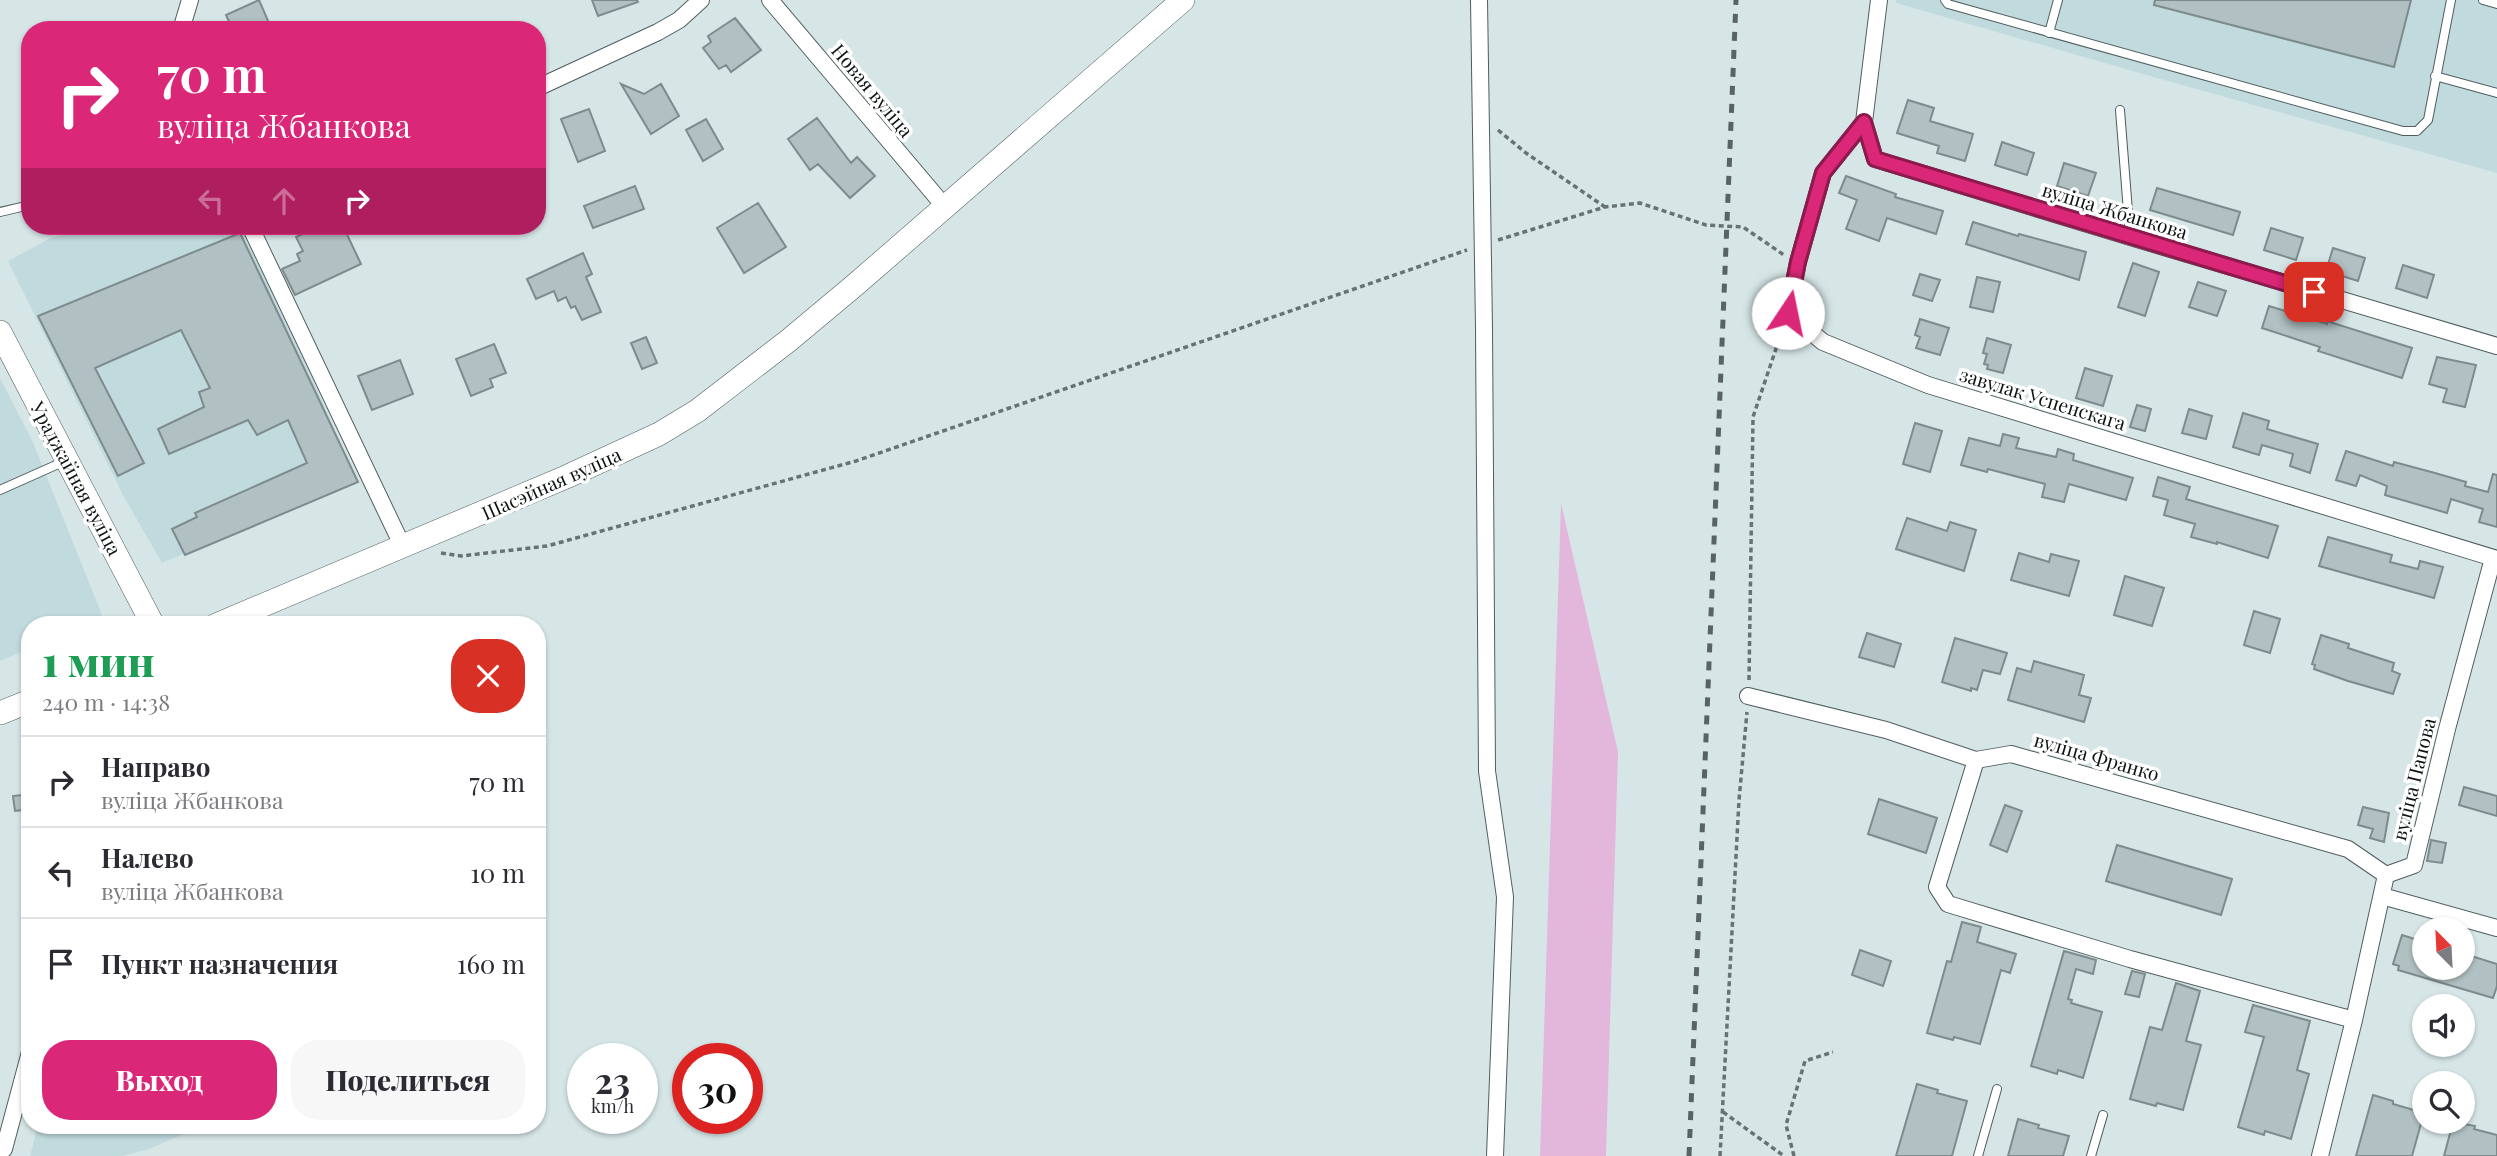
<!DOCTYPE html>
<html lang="ru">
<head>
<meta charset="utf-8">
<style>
	:root { --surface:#fff; --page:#f7f7f7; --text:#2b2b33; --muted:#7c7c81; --line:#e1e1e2; --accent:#db2777 }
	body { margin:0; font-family:"Playfair Display",serif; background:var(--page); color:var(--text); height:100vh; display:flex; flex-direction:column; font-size:26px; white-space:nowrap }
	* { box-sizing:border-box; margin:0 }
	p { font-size:23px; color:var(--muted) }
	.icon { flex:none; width:38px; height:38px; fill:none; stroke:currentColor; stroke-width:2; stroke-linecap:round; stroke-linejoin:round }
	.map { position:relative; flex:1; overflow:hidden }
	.sheet { position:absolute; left:21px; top:616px; width:525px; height:518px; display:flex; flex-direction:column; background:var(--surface); border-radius:28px; box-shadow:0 2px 5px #0004 }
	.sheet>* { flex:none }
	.hud { position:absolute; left:21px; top:21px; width:525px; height:214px; border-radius:28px; box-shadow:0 2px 5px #0004; background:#db2777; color:#fff; overflow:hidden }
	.needle { width:46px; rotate:336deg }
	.buttons { position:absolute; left:2412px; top:917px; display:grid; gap:14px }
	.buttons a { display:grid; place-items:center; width:63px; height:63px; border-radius:50%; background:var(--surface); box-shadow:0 2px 5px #0004; font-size:35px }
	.speed { position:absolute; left:567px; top:1043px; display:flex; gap:14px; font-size:35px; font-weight:700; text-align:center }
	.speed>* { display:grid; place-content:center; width:91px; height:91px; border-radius:50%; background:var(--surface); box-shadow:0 2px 5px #0004; line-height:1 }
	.speed small { font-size:18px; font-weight:400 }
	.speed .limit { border:10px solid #d22; background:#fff; color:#111 }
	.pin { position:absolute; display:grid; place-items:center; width:60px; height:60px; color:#fff; margin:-30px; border-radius:14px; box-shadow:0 4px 10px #0006 }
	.me { position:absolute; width:77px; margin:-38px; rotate:11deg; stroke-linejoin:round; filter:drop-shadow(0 0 5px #0008) }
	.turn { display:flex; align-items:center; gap:24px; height:147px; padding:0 21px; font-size:32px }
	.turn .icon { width:91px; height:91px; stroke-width:2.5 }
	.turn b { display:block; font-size:49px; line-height:60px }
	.lanes { display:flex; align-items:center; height:66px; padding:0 21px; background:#0003; justify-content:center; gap:35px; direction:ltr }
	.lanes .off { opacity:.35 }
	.round { display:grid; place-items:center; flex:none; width:74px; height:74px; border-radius:28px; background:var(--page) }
	.headline { display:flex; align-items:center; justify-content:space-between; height:119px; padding:0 21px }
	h1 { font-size:42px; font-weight:800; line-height:52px; color:#1e9e55 }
	.action { display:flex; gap:14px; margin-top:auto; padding:14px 21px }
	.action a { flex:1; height:80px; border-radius:28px; background:var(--accent); color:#fff; font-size:28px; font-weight:800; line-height:80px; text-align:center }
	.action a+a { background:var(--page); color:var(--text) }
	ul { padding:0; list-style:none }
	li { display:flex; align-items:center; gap:21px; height:91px; padding:0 21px; border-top:2px solid var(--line) }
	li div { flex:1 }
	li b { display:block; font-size:26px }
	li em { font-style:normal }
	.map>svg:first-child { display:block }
</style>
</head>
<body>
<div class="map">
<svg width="2497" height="1156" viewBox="0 0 2497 1156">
	<rect width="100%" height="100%" fill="#d6e6e7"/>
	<path fill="#c1dadd" d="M 1896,0 L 2497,0 L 2497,173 L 2150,76 L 1896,3 Z
		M 93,226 L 246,226 L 356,479 L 162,563 L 124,497 L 8,261 L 51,238 Z
		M 0,378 L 32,440 L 102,615 L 82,625 L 30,625 L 30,648 L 0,661 Z
		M 38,1125 L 204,1125 L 149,1149 L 123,1156 L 30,1156 Z"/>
	<path fill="#e3b7db" d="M 1561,503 L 1618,752 L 1606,1156 L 1540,1156 Z"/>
	<path fill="#b1c0c2" stroke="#7d8b8d" stroke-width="2" d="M 259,0 L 272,30 L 233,30 L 226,15 Z
		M 592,0 L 637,0 L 638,2 L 598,16 Z
		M 2155,0 L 2411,0 L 2394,67 L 2154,5 Z
		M 735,18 L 761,50 L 731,72 L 726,65 L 719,69 L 703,48 L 711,42 L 708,36 Z
		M 621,84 L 644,94 L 661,84 L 679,116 L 651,134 Z
		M 1908,100 L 1934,108 L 1930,121 L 1973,134 L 1965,161 L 1937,153 L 1939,146 L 1897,133 Z
		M 589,109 L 605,151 L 578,162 L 561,119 Z
		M 817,118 L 851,163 L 857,157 L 875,176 L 850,198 L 818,164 L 810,170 L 788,139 Z
		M 706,119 L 723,149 L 703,161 L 686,130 Z
		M 2002,142 L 2034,153 L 2027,175 L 1995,165 Z
		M 2064,163 L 2096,173 L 2088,196 L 2057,186 Z
		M 1846,176 L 1896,194 L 1895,197 L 1943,211 L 1936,234 L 1887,218 L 1879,241 L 1846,229 L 1857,200 L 1839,193 Z
		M 635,186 L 644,209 L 593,228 L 584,206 Z
		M 2157,188 L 2240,212 L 2233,235 L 2150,210 Z
		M 758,203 L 786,247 L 744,273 L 717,228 Z
		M 1973,222 L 2018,236 L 2019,234 L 2086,252 L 2079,280 L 1966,244 Z
		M 321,226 L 343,226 L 361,264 L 295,295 L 282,269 L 300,261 L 297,254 L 303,251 L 296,237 Z
		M 2271,228 L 2303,238 L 2296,260 L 2264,250 Z
		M 240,233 L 358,482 L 185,555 L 172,529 L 197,517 L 195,513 L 307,463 L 288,420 L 257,435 L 248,420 L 169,454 L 158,429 L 204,407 L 199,392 L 210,388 L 181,330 L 95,368 L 144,463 L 118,476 L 38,316 Z
		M 2333,248 L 2365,258 L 2358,281 L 2326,271 Z
		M 583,253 L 592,274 L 586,277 L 601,312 L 582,320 L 575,306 L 571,308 L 566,297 L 558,301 L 554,291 L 536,299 L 527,279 Z
		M 2133,263 L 2159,272 L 2145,316 L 2118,307 Z
		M 2403,265 L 2434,275 L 2427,298 L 2396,288 Z
		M 1920,274 L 1940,280 L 1932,301 L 1913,295 Z
		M 1977,277 L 2000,282 L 1993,312 L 1970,307 Z
		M 2198,282 L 2226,291 L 2217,316 L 2189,307 Z
		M 2269,306 L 2327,324 L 2327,321 L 2412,348 L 2402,378 L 2318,351 L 2320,347 L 2262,328 Z
		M 1920,319 L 1949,328 L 1940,355 L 1916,348 L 1920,337 L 1915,335 Z
		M 646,337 L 657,363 L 642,369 L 631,343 Z
		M 1987,338 L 2011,345 L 2003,373 L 1987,369 L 1988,365 L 1984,364 L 1987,354 L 1983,353 Z
		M 494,344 L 506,373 L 490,379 L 493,387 L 471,396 L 456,359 Z
		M 2437,357 L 2476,365 L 2465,407 L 2443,402 L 2447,389 L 2429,384 Z
		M 400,360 L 413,394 L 372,410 L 358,376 Z
		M 2085,368 L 2112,376 L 2103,406 L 2076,398 Z
		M 2137,405 L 2151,409 L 2145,431 L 2130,427 Z
		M 2189,409 L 2212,416 L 2206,439 L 2182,433 Z
		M 2243,413 L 2269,421 L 2267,429 L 2318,444 L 2310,473 L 2290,466 L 2293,454 L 2262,445 L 2259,455 L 2233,447 Z
		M 1915,423 L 1942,431 L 1930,472 L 1903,464 Z
		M 2003,434 L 2019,438 L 2016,448 L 2056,457 L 2058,449 L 2074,454 L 2073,460 L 2133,478 L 2126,500 L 2069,484 L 2064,502 L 2042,497 L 2045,484 L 1988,469 L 1987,472 L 1961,465 L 1969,438 L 2000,446 Z
		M 2346,451 L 2393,466 L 2394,462 L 2435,473 L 2466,482 L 2465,486 L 2488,492 L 2493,474 L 2497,475 L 2497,527 L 2479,522 L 2483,509 L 2451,499 L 2447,513 L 2385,495 L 2387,486 L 2360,475 L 2356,486 L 2336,480 Z
		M 2158,477 L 2190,487 L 2186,499 L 2278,526 L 2268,558 L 2217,542 L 2217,544 L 2191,537 L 2195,524 L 2164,515 L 2168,500 L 2153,496 Z
		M 1907,518 L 1947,531 L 1950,522 L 1976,530 L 1964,571 L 1896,549 Z
		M 2328,537 L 2392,555 L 2390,562 L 2418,569 L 2420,561 L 2443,567 L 2434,598 L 2319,566 Z
		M 2019,553 L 2049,562 L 2051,554 L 2079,561 L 2069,596 L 2011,580 Z
		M 2125,576 L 2164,588 L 2152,626 L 2114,615 Z
		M 2254,611 L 2280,619 L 2270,653 L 2244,645 Z
		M 1867,633 L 1901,644 L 1894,667 L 1859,657 Z
		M 2321,635 L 2349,644 L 2348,648 L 2394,663 L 2392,671 L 2400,674 L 2393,694 L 2348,681 L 2314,669 L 2315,665 L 2312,664 Z
		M 1955,638 L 2007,653 L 2000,674 L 1983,670 L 1977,690 L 1971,688 L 1971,691 L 1942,682 Z
		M 2034,661 L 2084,675 L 2079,695 L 2091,698 L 2084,722 L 2008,700 L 2017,668 L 2031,672 Z
		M 2464,787 L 2497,796 L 2497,816 L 2459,805 Z
		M 30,794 L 30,809 L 15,811 L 13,796 Z
		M 1879,799 L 1937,818 L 1926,853 L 1868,834 Z
		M 2005,805 L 2022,811 L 2007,852 L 1990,845 Z
		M 2363,807 L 2389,813 L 2384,842 L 2370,838 L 2373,829 L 2358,825 Z
		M 2431,840 L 2446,843 L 2442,863 L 2427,861 Z
		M 2117,845 L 2232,879 L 2221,915 L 2106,881 Z
		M 1962,922 L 1981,927 L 1977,942 L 2016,954 L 2010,973 L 2001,970 L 1980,1044 L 1954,1037 L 1953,1040 L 1927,1033 L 1947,961 L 1951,962 Z
		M 2402,935 L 2424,942 L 2424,968 L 2462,968 L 2462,953 L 2497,964 L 2497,986 L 2493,998 L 2398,970 L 2399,966 L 2393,964 Z
		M 1860,950 L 1891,961 L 1883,986 L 1852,975 Z
		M 2064,951 L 2096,960 L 2093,974 L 2076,969 L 2068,999 L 2072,1000 L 2071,1003 L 2102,1012 L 2083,1078 L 2058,1070 L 2057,1074 L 2031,1066 Z
		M 2132,971 L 2145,974 L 2139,997 L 2125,994 Z
		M 2176,983 L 2200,991 L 2186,1041 L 2201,1045 L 2183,1110 L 2157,1103 L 2156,1106 L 2130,1099 L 2150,1027 L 2162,1030 Z
		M 2253,1005 L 2310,1021 L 2297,1070 L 2309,1074 L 2291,1139 L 2265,1131 L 2264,1135 L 2238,1127 L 2264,1037 L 2245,1032 Z
		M 1917,1084 L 1938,1090 L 1937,1093 L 1967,1101 L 1952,1156 L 1896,1156 Z
		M 2373,1095 L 2393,1101 L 2393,1104 L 2424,1113 L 2412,1156 L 2356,1156 Z
		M 2018,1119 L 2039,1125 L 2038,1128 L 2069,1136 L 2063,1156 L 2008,1156 Z
		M 2453,1122 L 2475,1126 L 2474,1129 L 2497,1135 L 2497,1156 L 2444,1156 Z"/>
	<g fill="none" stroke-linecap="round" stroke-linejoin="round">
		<g stroke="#505d5f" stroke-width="10">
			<path id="lane" d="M 1945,0 L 1948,4 L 1973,11 L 2403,131 L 2417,131 L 2428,120 L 2451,0
				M 2483,0 L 2497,4
				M 2049,33 L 2058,0
				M 2435,76 L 2497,93
				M 2120,110 L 2130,237
				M 0,212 L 30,205
				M 0,490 L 65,461
				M 1978,1156 L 1997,1089
				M 2091,1156 L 2103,1115"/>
		</g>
		<g stroke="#505d5f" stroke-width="18">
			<path id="street" d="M 770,0 L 945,207
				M 1479,0 L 1484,328 L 1487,771 L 1505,897 L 1495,1156
				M 1879,0 L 1864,122 L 1875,159 L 2130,237 L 2497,346
				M 181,30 L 190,0
				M 537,88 L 658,32 L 679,20 L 701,0
				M 1864,122 L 1823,173 L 1798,262 L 1788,313 L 1823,342 L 1928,385 L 2497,559
				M 250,226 L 402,545
				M 1748,696 L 1886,730 L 1976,760 L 2011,754 L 2348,849 L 2386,875
				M 1976,760 L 1937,887 L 1948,904 L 2130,959 L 2354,1020
				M 2382,896 L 2497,928
				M 4,1149 L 30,1052
				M 2320,1156 L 2354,1020 L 2386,875 L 2414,865 L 2447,729 L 2493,558"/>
		</g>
		<g stroke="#505d5f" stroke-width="24">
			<path id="secondary" d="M 0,332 L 153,625
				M 216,625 L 566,477 L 659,434 L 697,411 L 788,341 L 855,285 L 1183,0
				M 0,713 L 30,701"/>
		</g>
		<path stroke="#687273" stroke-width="3.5" stroke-dasharray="5 3.5" stroke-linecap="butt" d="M 1498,130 L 1526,153 L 1605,207
			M 1498,240 L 1605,207 L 1640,203 L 1706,225 L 1743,227 L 1784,255
			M 441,553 L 461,556 L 547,546 L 856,461 L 1467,250
			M 1749,680 L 1753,417 L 1783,328
			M 1723,1112 L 1784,1156
			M 1720,1156 L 1739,800 L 1747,712
			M 1794,1156 L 1786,1125 L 1805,1061 L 1833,1052"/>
		<use href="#lane" stroke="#fff" stroke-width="8"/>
		<use href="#street" stroke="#fff" stroke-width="16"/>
		<use href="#secondary" stroke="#fff" stroke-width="23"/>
		<path stroke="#5a6364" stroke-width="5" stroke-dasharray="9 9" stroke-linecap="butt" d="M 1689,1156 L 1736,0"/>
	</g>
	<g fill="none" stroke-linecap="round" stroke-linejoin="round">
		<g stroke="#8e194d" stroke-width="18">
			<path id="route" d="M 1788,313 L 1798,262 L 1823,173 L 1864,122 L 1875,159 L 2314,292"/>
		</g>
		<use href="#route" stroke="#db2777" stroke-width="12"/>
	</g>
	<g text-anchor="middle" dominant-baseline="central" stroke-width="7" stroke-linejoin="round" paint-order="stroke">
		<g font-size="19" fill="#0d1213" stroke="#fff">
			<text transform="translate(873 90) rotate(50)">Новая вуліца</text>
			<text transform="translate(2115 210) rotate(17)">вуліца Жбанкова</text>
			<text transform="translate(2043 398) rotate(17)">завулак Успенскага</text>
			<text transform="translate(77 478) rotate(62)">Ураджайная вуліца</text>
			<text transform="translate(551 483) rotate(-24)">Шасэйная вуліца</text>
			<text transform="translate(2097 756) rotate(16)">вуліца Франко</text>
			<text transform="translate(2413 779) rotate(-76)">вуліца Папова</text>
		</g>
	</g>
</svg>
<div class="buttons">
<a><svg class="needle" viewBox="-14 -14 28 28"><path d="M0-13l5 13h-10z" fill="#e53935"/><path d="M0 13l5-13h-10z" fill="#7c7c81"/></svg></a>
<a><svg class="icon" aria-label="sound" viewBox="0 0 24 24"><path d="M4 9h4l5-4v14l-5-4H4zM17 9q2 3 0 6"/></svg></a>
<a><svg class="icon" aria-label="search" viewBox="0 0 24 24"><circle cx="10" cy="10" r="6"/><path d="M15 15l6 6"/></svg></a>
</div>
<div class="speed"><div>23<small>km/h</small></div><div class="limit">30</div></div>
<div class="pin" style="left:2314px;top:292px;background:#d93025"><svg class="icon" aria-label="arrive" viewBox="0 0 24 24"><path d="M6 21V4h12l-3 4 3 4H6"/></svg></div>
<svg class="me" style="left:1788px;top:313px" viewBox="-20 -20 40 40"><circle r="19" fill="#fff"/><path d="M0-13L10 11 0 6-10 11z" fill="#db2777"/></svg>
<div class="hud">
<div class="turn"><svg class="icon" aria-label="right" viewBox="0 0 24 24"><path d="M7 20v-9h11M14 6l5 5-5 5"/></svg><div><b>70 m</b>вуліца Жбанкова</div></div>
<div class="lanes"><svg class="icon off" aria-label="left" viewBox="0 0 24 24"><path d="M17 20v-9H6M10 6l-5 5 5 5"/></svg><svg class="icon off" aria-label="ahead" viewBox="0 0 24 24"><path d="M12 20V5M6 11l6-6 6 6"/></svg><svg class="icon" aria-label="right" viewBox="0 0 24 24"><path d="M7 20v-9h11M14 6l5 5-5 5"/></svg></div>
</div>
<section class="sheet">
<div class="headline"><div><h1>1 мин</h1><p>240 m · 14:38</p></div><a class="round" style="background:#d93025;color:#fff"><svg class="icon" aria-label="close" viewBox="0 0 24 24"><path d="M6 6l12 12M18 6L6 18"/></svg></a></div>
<ul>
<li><svg class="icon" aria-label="right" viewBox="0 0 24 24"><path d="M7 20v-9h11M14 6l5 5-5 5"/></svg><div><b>Направо</b><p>вуліца Жбанкова</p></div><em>70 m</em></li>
<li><svg class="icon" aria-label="left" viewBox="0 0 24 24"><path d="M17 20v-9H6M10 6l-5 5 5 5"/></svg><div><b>Налево</b><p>вуліца Жбанкова</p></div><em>10 m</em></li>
<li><svg class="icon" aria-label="arrive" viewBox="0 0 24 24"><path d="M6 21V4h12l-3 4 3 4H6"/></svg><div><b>Пункт назначения</b></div><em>160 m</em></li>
</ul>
<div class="action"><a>Выход</a><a>Поделиться</a></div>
</section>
</div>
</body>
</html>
